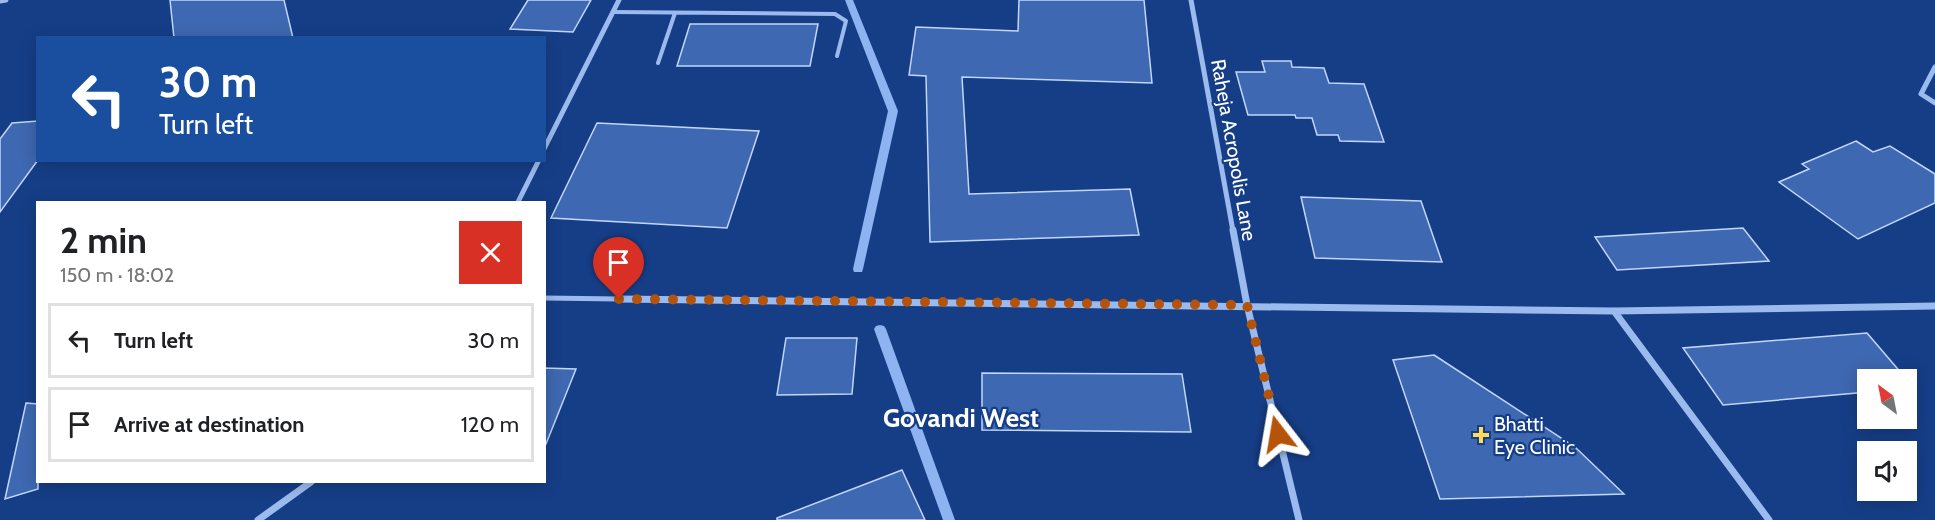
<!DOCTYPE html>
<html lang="en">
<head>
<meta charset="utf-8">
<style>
	:root { --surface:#fff; --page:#f6f6f6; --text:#202124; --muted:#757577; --line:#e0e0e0 }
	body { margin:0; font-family:Cabin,sans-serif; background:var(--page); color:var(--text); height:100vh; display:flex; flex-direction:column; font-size:22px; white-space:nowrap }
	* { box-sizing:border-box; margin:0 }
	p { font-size:20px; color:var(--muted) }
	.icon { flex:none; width:33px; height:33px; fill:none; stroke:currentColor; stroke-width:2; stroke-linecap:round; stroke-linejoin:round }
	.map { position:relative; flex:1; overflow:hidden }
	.side { position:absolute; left:36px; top:201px; width:510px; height:282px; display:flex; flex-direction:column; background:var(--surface); border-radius:0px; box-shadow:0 3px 15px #0003 }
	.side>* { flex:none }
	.hud { position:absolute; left:36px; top:36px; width:510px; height:126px; border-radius:0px; box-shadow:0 3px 15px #0003; background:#1a4fa0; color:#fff; overflow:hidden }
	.needle { width:39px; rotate:328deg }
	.fabs { position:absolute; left:1857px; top:369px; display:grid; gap:12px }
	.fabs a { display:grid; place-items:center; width:60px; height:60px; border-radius:0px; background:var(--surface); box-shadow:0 3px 15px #0003; font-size:30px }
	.pin { position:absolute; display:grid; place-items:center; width:51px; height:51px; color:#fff; margin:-62px -26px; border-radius:50% 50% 50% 0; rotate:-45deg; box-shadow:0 0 6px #0007 }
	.pin .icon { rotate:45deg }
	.me { position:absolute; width:66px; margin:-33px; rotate:346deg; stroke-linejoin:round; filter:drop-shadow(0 0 4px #0008) }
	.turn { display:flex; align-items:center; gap:21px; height:126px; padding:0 24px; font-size:27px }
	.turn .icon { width:78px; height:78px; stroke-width:2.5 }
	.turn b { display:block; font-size:42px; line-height:51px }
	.round { display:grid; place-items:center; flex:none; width:63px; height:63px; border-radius:0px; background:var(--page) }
	.summary { display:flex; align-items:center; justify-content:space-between; height:102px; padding:0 24px }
	h1 { font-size:36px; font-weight:800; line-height:45px }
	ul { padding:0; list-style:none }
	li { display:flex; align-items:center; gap:18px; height:75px; margin:0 12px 9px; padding:0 12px; border:3px solid var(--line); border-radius:0px }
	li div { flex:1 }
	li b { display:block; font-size:22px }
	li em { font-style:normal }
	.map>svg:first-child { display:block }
</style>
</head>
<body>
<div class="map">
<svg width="1935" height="520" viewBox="0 0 1935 520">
	<rect width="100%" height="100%" fill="#163e87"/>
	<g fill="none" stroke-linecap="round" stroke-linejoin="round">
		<path fill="#8db3f1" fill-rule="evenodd" d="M 845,0 L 853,0 L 898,111 L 863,269 L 862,272 L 854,272 L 853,269 L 888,111 Z
			M 880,325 L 884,326 L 886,329 L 955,520 L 943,520 L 874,329 L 876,326 Z"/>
	</g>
	<path fill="#3e68b1" stroke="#c1d6fa" stroke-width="1.5" d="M 170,0 L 284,0 L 293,38 L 174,38 Z
		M 528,0 L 591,0 L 573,32 L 510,29 Z
		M 1019,0 L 1144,0 L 1152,83 L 962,77 L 969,194 L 1130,189 L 1139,235 L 930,242 L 926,76 L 909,75 L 916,27 L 1018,31 Z
		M 690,24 L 818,24 L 810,66 L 677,66 Z
		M 1262,61 L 1291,61 L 1292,67 L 1324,68 L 1329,83 L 1364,84 L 1384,142 L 1340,141 L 1338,135 L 1317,135 L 1312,118 L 1296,118 L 1295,115 L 1248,115 L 1236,72 L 1265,72 Z
		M 38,121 L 38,160 L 0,212 L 0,139 L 12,123 Z
		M 597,123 L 759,131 L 727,228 L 551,218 Z
		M 1856,141 L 1873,152 L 1890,146 L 1935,174 L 1935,203 L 1858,239 L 1779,182 L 1809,169 L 1802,164 Z
		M 1301,197 L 1421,201 L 1442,262 L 1315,258 Z
		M 1743,228 L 1769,261 L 1617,270 L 1595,237 Z
		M 1867,333 L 1914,388 L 1906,389 L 1906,380 L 1868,380 L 1868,392 L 1723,405 L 1683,348 Z
		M 786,338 L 857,338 L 852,394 L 777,395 Z
		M 1434,355 L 1575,447 L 1624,494 L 1440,499 L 1393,360 Z
		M 544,368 L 576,369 L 546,444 L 544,444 Z
		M 982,373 L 1182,374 L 1191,432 L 982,430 Z
		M 26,403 L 38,404 L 38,489 L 5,499 Z
		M 902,470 L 925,520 L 777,520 L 777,518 Z"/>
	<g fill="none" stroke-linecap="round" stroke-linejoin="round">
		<path stroke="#9bbaee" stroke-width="4" d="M 613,12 L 835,14 L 846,21 L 837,56
			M 658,63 L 675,13"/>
		<path stroke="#9bbaee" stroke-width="5" d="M 544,298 L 619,299"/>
		<path stroke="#9bbaee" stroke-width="5" d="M 1191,0 L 1233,231
			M 0,1 L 6,0
			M 1935,67 L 1921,94 L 1935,103
			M 544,149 L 619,0
			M 518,202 L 539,160"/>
		<path stroke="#9bbaee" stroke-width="7" d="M 1233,230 L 1247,305 L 1299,520
			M 619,299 L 1614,311 L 1935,306
			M 1614,311 L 1769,520
			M 258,520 L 311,482"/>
	</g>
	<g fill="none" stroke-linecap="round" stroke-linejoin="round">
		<path stroke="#b45309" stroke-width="10" stroke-dasharray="0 18" d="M 619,299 L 1247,305 L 1278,434"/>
	</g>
	<path fill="#ffdc58" stroke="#163e87" stroke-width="2" d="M1478 426h6v6h6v6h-6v6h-6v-6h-6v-6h6z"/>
	<g text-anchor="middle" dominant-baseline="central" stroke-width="4.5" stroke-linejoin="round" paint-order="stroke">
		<g font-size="20" fill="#fff" stroke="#163e87">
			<text transform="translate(1234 150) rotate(80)">Raheja Acropolis Lane</text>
		</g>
		<g font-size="20" fill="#fff" stroke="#163e87" text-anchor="start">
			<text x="1494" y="424">Bhatti<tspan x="1494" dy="23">Eye Clinic</tspan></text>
		</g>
		<g font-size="26" font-weight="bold" fill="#fff" stroke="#163e87">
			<text x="961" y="418">Govandi West</text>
		</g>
	</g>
</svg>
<div class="fabs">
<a><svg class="needle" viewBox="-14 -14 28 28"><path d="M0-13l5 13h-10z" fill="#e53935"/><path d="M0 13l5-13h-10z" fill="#757577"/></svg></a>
<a><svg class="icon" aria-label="sound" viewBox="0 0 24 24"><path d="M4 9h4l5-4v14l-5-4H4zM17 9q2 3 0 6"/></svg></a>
</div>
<div class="pin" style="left:619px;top:299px;background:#d93025"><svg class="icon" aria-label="arrive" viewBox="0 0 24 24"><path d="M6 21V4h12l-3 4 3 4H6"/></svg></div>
<svg class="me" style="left:1278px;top:434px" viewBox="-20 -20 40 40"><path d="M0-17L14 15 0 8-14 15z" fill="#b45309" stroke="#fff" stroke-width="4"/></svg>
<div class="hud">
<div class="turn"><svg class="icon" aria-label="left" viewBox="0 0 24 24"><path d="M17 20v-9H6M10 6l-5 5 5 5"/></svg><div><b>30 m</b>Turn left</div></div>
</div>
<section class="side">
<div class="summary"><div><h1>2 min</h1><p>150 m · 18:02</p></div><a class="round" style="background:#d93025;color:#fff"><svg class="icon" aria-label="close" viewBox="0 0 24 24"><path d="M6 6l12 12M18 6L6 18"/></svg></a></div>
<ul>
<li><svg class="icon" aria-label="left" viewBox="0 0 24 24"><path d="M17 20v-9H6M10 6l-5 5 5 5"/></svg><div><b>Turn left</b></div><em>30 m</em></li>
<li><svg class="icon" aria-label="arrive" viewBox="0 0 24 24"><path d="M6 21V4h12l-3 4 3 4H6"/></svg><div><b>Arrive at destination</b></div><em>120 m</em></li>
</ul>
</section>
</div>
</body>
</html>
